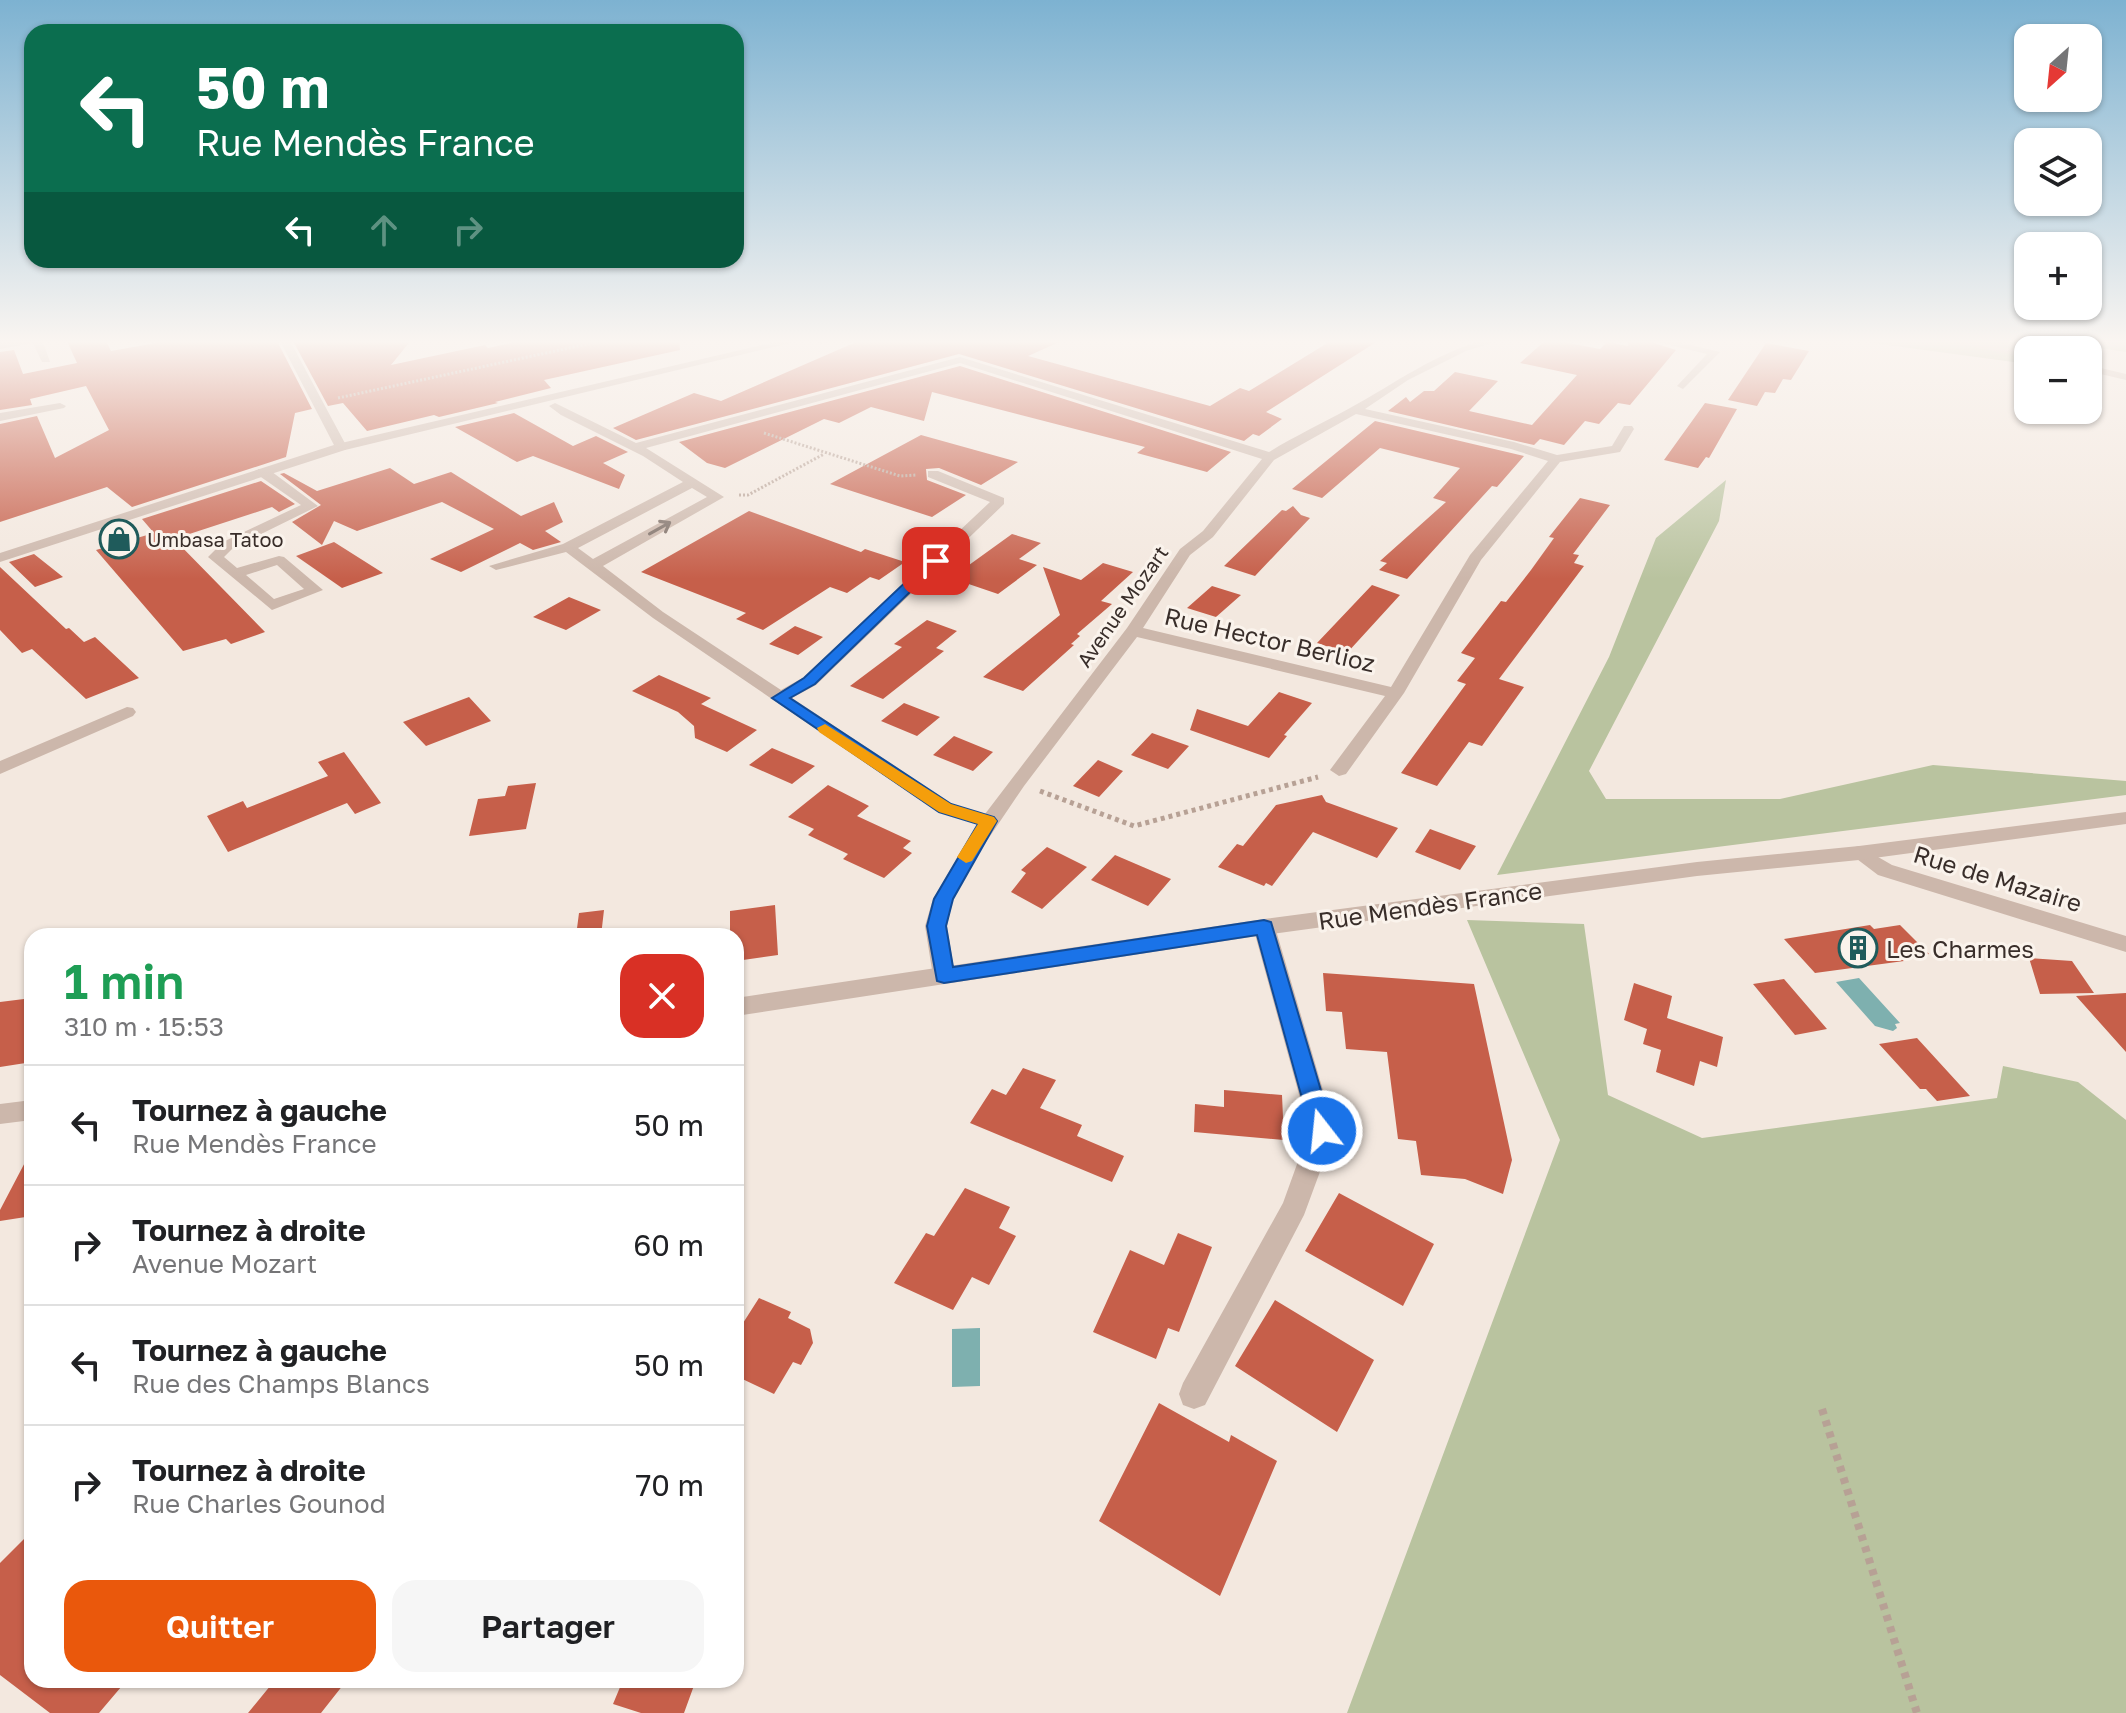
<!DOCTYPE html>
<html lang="fr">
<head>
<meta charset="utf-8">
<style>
	:root { --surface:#fff; --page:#f6f6f6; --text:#202124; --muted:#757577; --line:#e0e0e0; --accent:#ea580c }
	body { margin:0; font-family:"Golos Text",sans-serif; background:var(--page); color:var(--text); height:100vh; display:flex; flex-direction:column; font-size:30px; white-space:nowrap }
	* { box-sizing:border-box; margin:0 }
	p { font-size:26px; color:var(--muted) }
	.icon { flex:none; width:44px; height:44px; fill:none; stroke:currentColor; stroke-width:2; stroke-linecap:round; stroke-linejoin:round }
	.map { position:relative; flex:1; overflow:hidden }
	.details { position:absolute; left:24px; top:928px; width:720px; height:760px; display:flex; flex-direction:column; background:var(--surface); border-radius:24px; box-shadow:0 2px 6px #0004 }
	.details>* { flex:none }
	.top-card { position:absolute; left:24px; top:24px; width:720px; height:244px; border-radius:24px; box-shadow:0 2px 6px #0004; background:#0b6e4f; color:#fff; overflow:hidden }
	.needle { width:52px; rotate:207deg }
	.buttons { position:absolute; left:2014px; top:24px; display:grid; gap:16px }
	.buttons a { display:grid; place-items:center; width:88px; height:88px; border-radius:16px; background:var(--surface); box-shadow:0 2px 6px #0004; font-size:40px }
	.pin { position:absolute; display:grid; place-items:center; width:68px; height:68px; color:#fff; margin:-34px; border-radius:16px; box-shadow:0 4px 12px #0006 }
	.me { position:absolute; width:88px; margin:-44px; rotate:344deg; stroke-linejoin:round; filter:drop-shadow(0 0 6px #0008) }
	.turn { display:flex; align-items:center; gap:28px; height:168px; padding:0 40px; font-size:36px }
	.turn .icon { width:104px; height:104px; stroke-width:2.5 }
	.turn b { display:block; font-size:56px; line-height:68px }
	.lanes { display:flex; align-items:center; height:76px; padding:0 40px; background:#0003; justify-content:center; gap:40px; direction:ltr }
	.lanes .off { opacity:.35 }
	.round { display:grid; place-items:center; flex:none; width:84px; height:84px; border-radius:24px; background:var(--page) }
	.summary { display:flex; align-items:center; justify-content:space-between; height:136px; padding:0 40px }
	h1 { font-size:48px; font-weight:600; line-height:60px; color:#1e9e55 }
	.primary-button { display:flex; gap:16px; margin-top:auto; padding:16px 40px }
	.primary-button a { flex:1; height:92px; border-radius:24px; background:var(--accent); color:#fff; font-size:32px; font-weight:600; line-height:92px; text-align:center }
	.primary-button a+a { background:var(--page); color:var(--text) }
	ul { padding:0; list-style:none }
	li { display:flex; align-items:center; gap:24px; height:120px; padding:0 40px; border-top:2px solid var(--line) }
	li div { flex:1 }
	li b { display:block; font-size:30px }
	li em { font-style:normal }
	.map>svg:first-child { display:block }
</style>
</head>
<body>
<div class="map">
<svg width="2126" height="1713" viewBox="0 0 2126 1713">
	<rect width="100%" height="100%" fill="#f3e8df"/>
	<path fill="#b9c39f" d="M 1843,339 L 2126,339 L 2126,352 L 2066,343 L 2064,350 L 2028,350 L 2028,364 Z
		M 1726,480 L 1719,521 L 1589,771 L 1606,799 L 1780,799 L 1933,765 L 2126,781 L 2126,795 L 1497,875 L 1609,657 L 1656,538 Z
		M 1467,920 L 1584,924 L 1608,1095 L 1702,1138 L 1997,1098 L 2003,1066 L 2078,1082 L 2126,1120 L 2126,1713 L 1347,1713 L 1560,1140 Z"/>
	<path fill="#7eb0af" d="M 1859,978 L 1900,1023 L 1895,1024 L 1897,1028 L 1893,1031 L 1875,1026 L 1836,982 Z
		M 980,1328 L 980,1386 L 952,1387 L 952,1329 Z"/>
	<path fill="#c65f4a" d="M 66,339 L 105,339 L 111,351 L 178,339 L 276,339 L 312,409 L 295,413 L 286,457 L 132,507 L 107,487 L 0,522 L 0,424 L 37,416 L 55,458 L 109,430 L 86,386 L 30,399 L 32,405 L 0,410 L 0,352 L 14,350 L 23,374 L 77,363 Z
		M 292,339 L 412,339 L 391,365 L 485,345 L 488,348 L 530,339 L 679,339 L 680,350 L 544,380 L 551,388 L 495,402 L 498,403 L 439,417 L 434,415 L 367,431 L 343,403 L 328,406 Z
		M 863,339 L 1066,339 L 1028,356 L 1210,406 L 1240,388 L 1249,391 L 1334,339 L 1381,339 L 1266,412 L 1282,419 L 1259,436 L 1253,434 L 1244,441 L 959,354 L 636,440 L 613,428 L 694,393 L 721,401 Z
		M 1547,339 L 1600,349 L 1607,342 L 1628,346 L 1629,339 L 1641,339 L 1676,350 L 1630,405 L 1618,403 L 1599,424 L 1585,421 L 1564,445 L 1540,439 L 1534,445 L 1388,411 L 1406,397 L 1410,402 L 1424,391 L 1434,391 L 1455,372 L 1498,381 L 1469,411 L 1532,425 L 1577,375 L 1520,363 Z
		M 1766,343 L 1809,351 L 1791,380 L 1783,379 L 1775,393 L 1765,392 L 1757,406 L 1728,400 Z
		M 960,366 L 1231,452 L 1207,472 L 1137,453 L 1145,447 L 932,392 L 924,421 L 871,407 L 839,423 L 824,419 L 725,468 L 707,463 L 679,442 Z
		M 1705,403 L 1737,409 L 1709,458 L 1706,457 L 1698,468 L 1664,460 Z
		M 514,413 L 573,446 L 596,436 L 628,452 L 603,463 L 625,475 L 619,489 L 533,456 L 517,462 L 455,427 Z
		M 1375,421 L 1524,456 L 1497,487 L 1492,486 L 1407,579 L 1379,570 L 1387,563 L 1380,561 L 1446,502 L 1433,498 L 1460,468 L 1380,448 L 1322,498 L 1292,489 Z
		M 921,435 L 1018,462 L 981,485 L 939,468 L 926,469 L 927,480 L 966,495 L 932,517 L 830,484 Z
		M 390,468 L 414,484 L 451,472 L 521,516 L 554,502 L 563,522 L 545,531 L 561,542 L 533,550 L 520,543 L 461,572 L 430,559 L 494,529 L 442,502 L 357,531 L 334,521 L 322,545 L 292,522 L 321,505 L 280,474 L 284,473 L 317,491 Z
		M 261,481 L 295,504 L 279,512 L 272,507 L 174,539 L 265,632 L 231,644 L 226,639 L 183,651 L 96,550 L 154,533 L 142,519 Z
		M 1580,498 L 1610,505 L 1573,554 L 1579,555 L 1574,563 L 1584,566 L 1499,679 L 1524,687 L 1482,746 L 1469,742 L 1437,786 L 1401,773 L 1466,684 L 1457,681 L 1475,658 L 1461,653 L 1501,601 L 1506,602 L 1531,570 L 1554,538 L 1549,537 Z
		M 1293,506 L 1301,515 L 1310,518 L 1255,576 L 1224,566 L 1282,510 L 1286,511 Z
		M 749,511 L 861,552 L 865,549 L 905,562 L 879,580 L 870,577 L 847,593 L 830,587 L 763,630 L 736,619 L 746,613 L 641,572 Z
		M 1012,534 L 1041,543 L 1019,559 L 1037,565 L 998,594 L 951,578 Z
		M 334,542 L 383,573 L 342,588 L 296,556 Z
		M 34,554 L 63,577 L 35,587 L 9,562 Z
		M 1103,563 L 1133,572 L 1101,601 L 1112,604 L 1077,634 L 1080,636 L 1071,644 L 1074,645 L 1023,691 L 983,677 L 1060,615 L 1043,567 L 1081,580 Z
		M 0,567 L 66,629 L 69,628 L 84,642 L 95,637 L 139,678 L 86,699 L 32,649 L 22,653 L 0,630 Z
		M 1372,585 L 1400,595 L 1347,653 L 1317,643 Z
		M 1212,586 L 1241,595 L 1216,617 L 1187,608 Z
		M 569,597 L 601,610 L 566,630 L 533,617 Z
		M 927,620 L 957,631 L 936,648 L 944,651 L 883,699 L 850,686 L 902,647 L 894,644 Z
		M 795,626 L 823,637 L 798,655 L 769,644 Z
		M 659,675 L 711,698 L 701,704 L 757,730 L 727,752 L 695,738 L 694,726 L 678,712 L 632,691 Z
		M 1279,692 L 1312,703 L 1284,735 L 1287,736 L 1269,758 L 1190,730 L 1197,709 L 1248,726 Z
		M 469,697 L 491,721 L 426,746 L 403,722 Z
		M 904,703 L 940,717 L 917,736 L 881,721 Z
		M 1152,733 L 1189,746 L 1168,769 L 1131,755 Z
		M 954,736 L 993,752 L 973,771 L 933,755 Z
		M 772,748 L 815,766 L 792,784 L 749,765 Z
		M 344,752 L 381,803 L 355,814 L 347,803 L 228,852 L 207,816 L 243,801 L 247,808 L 328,776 L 318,762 Z
		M 1098,760 L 1123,771 L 1099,797 L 1073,786 Z
		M 536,783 L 526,829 L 469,836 L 478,799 L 505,796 L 508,786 Z
		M 828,785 L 869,806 L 857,816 L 911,841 L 903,848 L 912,853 L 884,878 L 843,859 L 848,854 L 808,835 L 814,829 L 788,817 Z
		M 1322,795 L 1326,802 L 1398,828 L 1377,858 L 1313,832 L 1272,886 L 1266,883 L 1264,886 L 1218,867 L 1237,844 L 1243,846 L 1276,805 Z
		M 1430,829 L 1476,846 L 1460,870 L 1415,852 Z
		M 1047,847 L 1087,867 L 1042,909 L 1011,892 L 1026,873 L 1021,870 Z
		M 1115,855 L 1171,879 L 1148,906 L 1091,880 Z
		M 775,905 L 778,955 L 736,961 L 736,936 L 730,936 L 730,911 Z
		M 604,910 L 601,936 L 576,936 L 579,913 Z
		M 1870,925 L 1874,929 L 1900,925 L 1929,954 L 1902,959 L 1904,961 L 1815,973 L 1784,939 Z
		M 2029,958 L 2072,961 L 2094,993 L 2040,994 Z
		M 1323,973 L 1474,984 L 1512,1160 L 1503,1194 L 1465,1179 L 1421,1175 L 1416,1141 L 1398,1139 L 1387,1052 L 1346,1049 L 1342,1012 L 1326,1011 Z
		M 1784,979 L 1827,1029 L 1795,1035 L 1753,984 Z
		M 1634,983 L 1672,996 L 1667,1018 L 1723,1037 L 1717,1067 L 1700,1061 L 1694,1086 L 1656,1072 L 1661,1050 L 1643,1044 L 1647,1029 L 1624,1020 Z
		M 2126,993 L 2126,1052 L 2076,996 Z
		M 32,998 L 32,1062 L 0,1067 L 0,1002 Z
		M 1917,1038 L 1970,1096 L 1937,1101 L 1926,1089 L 1920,1089 L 1879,1044 Z
		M 1023,1068 L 1056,1080 L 1040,1108 L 1082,1125 L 1077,1136 L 1124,1156 L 1112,1182 L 970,1123 L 992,1089 L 1006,1095 Z
		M 1224,1090 L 1282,1095 L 1284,1140 L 1194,1132 L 1195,1104 L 1224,1107 Z
		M 32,1149 L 32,1216 L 0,1221 L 0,1210 Z
		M 965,1188 L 1010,1207 L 999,1228 L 1016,1236 L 989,1285 L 972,1277 L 953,1310 L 894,1283 L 926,1233 L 934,1236 Z
		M 1339,1193 L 1434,1244 L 1403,1306 L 1305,1251 Z
		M 1178,1233 L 1212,1247 L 1179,1332 L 1168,1328 L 1156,1359 L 1093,1332 L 1130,1250 L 1164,1265 Z
		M 759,1298 L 791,1312 L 788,1318 L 810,1329 L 813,1343 L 801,1365 L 793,1362 L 774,1394 L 736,1376 L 736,1334 Z
		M 1275,1300 L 1374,1360 L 1337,1432 L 1235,1366 Z
		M 1159,1403 L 1229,1442 L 1231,1435 L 1277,1461 L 1220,1596 L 1099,1521 Z
		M 32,1531 L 32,1680 L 127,1680 L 99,1713 L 50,1713 L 0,1675 L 0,1563 Z
		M 275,1680 L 347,1680 L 321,1713 L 248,1713 Z
		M 623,1680 L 696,1680 L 684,1713 L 641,1713 L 613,1704 Z"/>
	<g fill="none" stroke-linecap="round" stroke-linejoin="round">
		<path stroke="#b7a195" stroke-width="3" stroke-dasharray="2 2" stroke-linecap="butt" d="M 820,343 L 834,339
			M 338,398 L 611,339
			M 764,433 L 900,476 L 916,475
			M 739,495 L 748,495 L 824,454"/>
		<path stroke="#b7a195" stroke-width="5" stroke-dasharray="4 4" stroke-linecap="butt" d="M 1040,791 L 1134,826 L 1318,777"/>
		<path stroke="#b7a195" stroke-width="8" stroke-dasharray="6 6" stroke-linecap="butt" d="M 1822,1409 L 1917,1713"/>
		<path fill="#ccb7ab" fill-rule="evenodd" d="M 1936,339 L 1955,339 L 2028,352 L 2028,358 Z
			M 2088,365 L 2126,374 L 2126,380 L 2088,371 Z"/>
		<path fill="#ccb7ab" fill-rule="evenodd" d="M 19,339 L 42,339 L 50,362 L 42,362 L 33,343 L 0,349 L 0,343 Z
			M 279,339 L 289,339 L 347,447 L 345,450 L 335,447 Z
			M 1487,339 L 1505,339 L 1466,351 L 1408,380 L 1365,409 L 1514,442 L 1557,455 L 1612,446 L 1624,426 L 1632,426 L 1634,429 L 1620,452 L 1560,462 L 1481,560 L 1404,693 L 1346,774 L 1339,776 L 1330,770 L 1385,696 L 1137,637 L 1024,786 L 978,854 L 953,899 L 947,926 L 955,976 L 952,982 L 944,984 L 936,982 L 933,976 L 925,926 L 933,899 L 978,824 L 938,812 L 653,618 L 566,552 L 496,570 L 489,566 L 563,544 L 683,482 L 643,456 L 561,415 L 549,406 L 555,403 L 636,443 L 960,357 L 1269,452 C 1295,436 1323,423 1350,408 C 1396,383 1435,353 1487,339 ZM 960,363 L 1262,459 L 1203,531 L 1180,549 L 1127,628 L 985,814 L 952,804 L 792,698 L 816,685 L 1004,504 L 1004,498 L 938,471 L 928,471 L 928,477 L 990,502 L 804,677 L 781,690 L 663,612 L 603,566 L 724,497 L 646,448 ZM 1356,414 L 1511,449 L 1548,461 L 1470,555 L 1391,687 L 1143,628 L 1190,555 L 1213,537 L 1274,460 ZM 692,488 L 707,497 L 593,559 L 578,548 Z
			M 1644,339 L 1666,339 L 1720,352 L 1683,389 L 1677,386 L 1707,354 Z
			M 60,403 L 66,406 L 64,408 L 0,421 L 0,413 Z
			M 258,469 L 268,469 L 318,506 L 233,548 L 224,557 L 237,568 L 279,556 L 284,557 L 323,590 L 272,610 L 208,557 L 223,542 L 301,505 L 258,475 ZM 277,565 L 304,589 L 274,599 L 246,575 Z
			M 127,707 L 133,708 L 136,712 L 133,716 L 0,774 L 0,761 Z
			M 1859,846 L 1892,865 L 2126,936 L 2126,952 L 1878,875 L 1849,853 L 1852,848 Z
			M 1264,919 L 1272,922 L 1275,927 L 1335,1131 L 1304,1215 L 1205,1405 L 1194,1409 L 1183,1405 L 1179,1394 L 1183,1383 L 1283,1203 L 1309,1131 L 1253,927 L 1256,922 Z"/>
		<path fill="#ccb7ab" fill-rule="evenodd" d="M 788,339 L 807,339 L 345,450 L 0,562 L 0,553 L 337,444 Z
			M 2126,812 L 2126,824 L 1859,860 L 1697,876 L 1264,935 L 736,1016 L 736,998 L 1264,919 L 1697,862 L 1859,846 Z
			M 32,1100 L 32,1120 L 0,1124 L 0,1104 Z"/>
	</g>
	<defs><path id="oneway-shaft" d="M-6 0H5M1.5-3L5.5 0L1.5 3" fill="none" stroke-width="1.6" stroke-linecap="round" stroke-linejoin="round" transform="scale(2)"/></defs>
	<use stroke="#7b6c64" href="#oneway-shaft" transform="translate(660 528) rotate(-29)"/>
	<linearGradient id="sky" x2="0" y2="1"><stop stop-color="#7db2d1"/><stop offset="0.59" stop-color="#faf5f1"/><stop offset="1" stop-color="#faf5f1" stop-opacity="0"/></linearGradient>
	<rect width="2126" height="579" fill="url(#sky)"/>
	<path fill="#1a73e8" stroke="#114b97" stroke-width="2" d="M 931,558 L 942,561 L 815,684 L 790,698 L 951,804 L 994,817 L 997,821 L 953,899 L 946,926 L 953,967 L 1264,920 L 1271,922 L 1333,1131 L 1330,1137 L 1322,1140 L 1314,1137 L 1311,1131 L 1257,935 L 944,983 L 937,981 L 927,926 L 934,899 L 978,824 L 939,812 L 772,698 L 804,678 Z"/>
	<path fill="#f59e0b" d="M 825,724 L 951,804 L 994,817 L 997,821 L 972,861 L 966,863 L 957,857 L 978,824 L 939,812 L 819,732 L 817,728 Z"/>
	<defs>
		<g id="shop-ring" transform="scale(2)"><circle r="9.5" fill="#faf3ec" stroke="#1f5b5b" stroke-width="1.5"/><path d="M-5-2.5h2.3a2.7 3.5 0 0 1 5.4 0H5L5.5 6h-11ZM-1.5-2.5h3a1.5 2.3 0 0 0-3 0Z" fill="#1f5b5b"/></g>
		<g id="building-ring" transform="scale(2)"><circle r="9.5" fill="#faf3ec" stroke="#1f5b5b" stroke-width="1.5"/><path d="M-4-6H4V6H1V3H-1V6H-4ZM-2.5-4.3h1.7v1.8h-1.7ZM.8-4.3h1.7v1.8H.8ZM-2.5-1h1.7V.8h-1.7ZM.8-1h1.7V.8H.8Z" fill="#1f5b5b"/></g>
	</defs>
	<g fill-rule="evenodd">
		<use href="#shop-ring" x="119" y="539"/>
		<use href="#building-ring" x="1858" y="948"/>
	</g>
	<g text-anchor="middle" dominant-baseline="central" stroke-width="6" stroke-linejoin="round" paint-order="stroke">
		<g font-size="20" fill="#392e2a" stroke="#faf3ec" text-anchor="start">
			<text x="147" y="539">Umbasa Tatoo</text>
		</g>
		<g font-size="20" fill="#392e2a" stroke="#faf3ec">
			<text transform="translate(1122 606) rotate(-55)">Avenue Mozart</text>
		</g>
		<g font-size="24" fill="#392e2a" stroke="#faf3ec">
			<text transform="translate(1270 639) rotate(13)">Rue Hector Berlioz</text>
			<text transform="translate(1998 878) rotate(17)">Rue de Mazaire</text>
			<text transform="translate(1430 905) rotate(-8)">Rue Mendès France</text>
		</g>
		<g font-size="24" fill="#392e2a" stroke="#faf3ec" text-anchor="start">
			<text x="1886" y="948">Les Charmes</text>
		</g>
	</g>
</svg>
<div class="buttons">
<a><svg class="needle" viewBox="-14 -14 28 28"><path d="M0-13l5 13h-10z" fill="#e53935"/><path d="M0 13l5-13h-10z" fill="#757577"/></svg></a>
<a><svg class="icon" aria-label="layers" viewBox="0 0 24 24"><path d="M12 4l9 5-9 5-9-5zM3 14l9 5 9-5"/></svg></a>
<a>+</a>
<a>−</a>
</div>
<div class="pin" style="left:936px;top:561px;background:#d93025"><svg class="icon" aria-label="arrive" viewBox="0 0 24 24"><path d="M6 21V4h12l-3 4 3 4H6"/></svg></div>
<svg class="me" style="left:1322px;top:1131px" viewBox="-20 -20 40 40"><circle r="17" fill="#1a73e8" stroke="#fff" stroke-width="3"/><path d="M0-11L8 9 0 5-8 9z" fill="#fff"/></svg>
<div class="top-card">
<div class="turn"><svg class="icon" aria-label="left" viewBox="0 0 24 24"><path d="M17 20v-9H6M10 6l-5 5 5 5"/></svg><div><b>50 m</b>Rue Mendès France</div></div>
<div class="lanes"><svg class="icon" aria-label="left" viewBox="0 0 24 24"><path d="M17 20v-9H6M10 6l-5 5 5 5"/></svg><svg class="icon off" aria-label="ahead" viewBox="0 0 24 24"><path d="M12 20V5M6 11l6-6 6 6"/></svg><svg class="icon off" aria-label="right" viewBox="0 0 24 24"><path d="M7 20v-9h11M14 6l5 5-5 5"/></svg></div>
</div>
<section class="details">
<div class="summary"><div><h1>1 min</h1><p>310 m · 15:53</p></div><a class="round" style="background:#d93025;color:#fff"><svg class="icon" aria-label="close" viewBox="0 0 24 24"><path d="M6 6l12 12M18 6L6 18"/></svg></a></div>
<ul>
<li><svg class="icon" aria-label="left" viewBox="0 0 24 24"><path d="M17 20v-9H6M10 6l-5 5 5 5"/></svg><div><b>Tournez à gauche</b><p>Rue Mendès France</p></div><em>50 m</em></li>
<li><svg class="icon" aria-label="right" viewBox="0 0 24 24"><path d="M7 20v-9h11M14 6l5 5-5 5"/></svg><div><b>Tournez à droite</b><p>Avenue Mozart</p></div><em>60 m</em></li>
<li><svg class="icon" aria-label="left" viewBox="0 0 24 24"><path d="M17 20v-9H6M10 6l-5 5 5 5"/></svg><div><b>Tournez à gauche</b><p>Rue des Champs Blancs</p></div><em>50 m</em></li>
<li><svg class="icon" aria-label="right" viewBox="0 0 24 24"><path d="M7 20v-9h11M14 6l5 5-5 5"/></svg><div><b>Tournez à droite</b><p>Rue Charles Gounod</p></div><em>70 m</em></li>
</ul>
<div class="primary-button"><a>Quitter</a><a>Partager</a></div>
</section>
</div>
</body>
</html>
